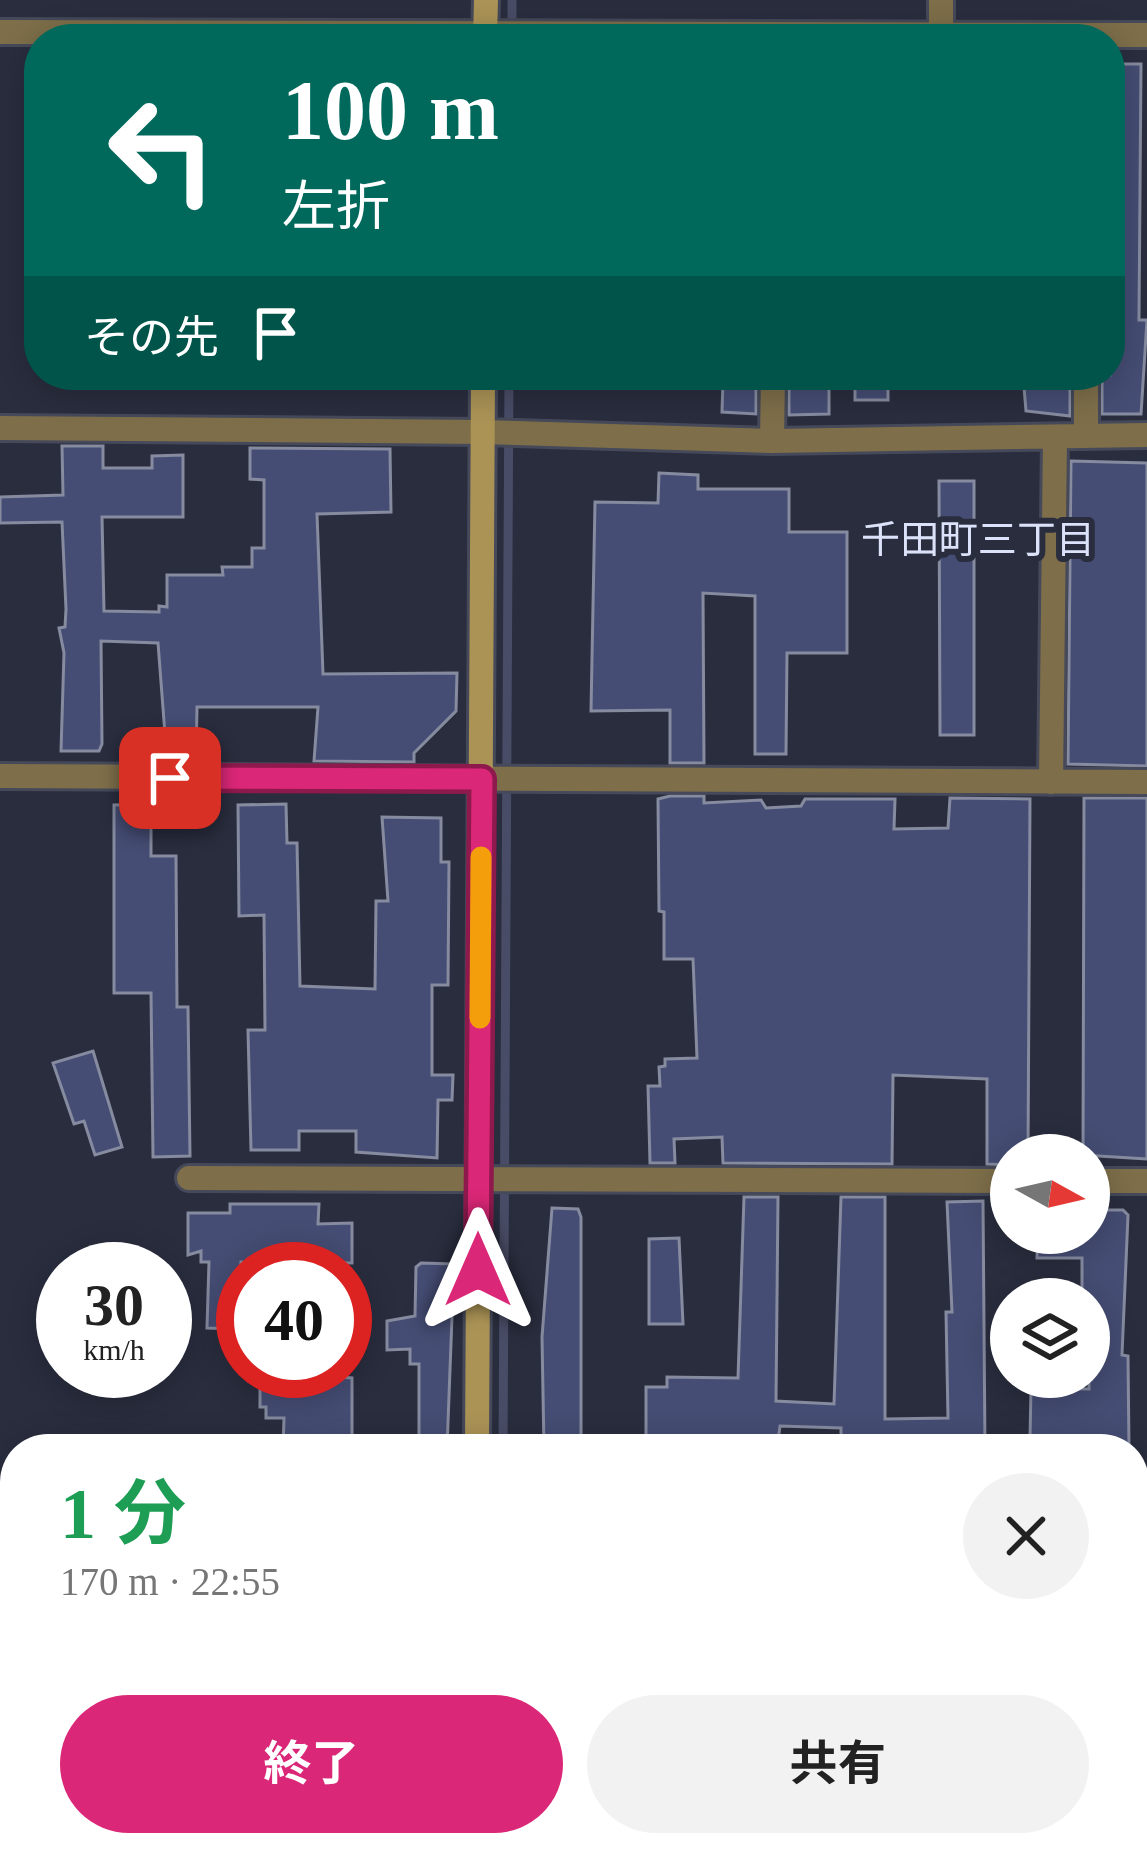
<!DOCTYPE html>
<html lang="ja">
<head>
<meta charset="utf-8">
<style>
	:root { --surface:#fff; --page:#f2f2f2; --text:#222; --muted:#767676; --accent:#db2777 }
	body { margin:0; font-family:"Times New Roman","Noto Sans JP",serif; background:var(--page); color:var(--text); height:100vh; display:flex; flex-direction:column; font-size:45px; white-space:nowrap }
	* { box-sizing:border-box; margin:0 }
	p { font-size:39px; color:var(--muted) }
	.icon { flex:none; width:66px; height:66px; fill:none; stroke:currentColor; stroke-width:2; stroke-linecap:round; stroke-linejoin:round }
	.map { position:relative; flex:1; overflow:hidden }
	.panel { position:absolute; left:0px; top:1434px; width:1149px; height:423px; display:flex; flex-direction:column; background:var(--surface); border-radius:48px 48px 0 0; box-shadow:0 6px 30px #0003 }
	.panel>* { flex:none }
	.top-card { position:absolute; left:24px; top:24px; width:1101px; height:366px; border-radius:48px; box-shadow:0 6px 30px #0003; background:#00695c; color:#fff; overflow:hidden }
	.needle { width:78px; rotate:98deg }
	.controls { position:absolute; left:990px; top:1134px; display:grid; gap:24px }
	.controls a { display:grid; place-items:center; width:120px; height:120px; border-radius:50%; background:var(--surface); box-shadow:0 6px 30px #0003; font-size:60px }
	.speed { position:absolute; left:36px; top:1242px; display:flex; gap:24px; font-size:60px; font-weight:700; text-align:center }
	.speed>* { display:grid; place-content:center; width:156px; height:156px; border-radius:50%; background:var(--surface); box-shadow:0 6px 30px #0003; line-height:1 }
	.speed small { font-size:30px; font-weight:400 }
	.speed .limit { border:18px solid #d22; background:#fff; color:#111 }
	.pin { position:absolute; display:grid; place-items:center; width:102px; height:102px; color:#fff; margin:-51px; border-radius:24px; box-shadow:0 6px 18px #0006 }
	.me { position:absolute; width:132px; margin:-66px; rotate:0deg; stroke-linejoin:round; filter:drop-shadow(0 0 9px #0008) }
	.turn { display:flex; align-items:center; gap:42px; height:252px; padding:0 60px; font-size:54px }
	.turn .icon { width:156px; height:156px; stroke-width:2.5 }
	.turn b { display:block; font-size:84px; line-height:102px }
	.then { display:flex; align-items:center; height:114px; padding:0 60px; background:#0003; gap:24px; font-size:45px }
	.round { display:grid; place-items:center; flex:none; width:126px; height:126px; border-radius:63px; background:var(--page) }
	.head { display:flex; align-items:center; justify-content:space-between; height:204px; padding:0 60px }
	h1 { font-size:72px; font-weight:700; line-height:90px; color:#1e9e55 }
	.primary-button { display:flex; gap:24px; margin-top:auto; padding:24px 60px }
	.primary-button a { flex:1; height:138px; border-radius:72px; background:var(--accent); color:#fff; font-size:48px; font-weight:700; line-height:138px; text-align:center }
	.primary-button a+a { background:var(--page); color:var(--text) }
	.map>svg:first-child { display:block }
</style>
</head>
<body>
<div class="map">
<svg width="1147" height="1856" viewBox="0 0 1147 1856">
	<rect width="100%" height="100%" fill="#292d3e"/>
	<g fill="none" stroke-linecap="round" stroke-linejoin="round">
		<path stroke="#494c66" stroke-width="9" d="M 512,34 L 512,0
			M 503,1449 L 509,375
			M 502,1856 L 502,1842"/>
	</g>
	<path fill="#454d74" stroke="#868ba0" stroke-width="3" d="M 1110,64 L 1141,64 L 1139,320 L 1147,320 L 1141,414 L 1102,414 L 1102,375 L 1110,375 Z
		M 855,375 L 888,375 L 888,400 L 855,400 Z
		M 1023,375 L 1070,375 L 1070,416 L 1026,411 Z
		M 723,380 L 756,381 L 756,414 L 722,412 Z
		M 829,380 L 829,414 L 789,415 L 789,382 Z
		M 62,446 L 103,446 L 103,468 L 152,468 L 152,456 L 183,455 L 183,517 L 102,517 L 104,611 L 159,612 L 159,606 L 167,607 L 167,575 L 223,575 L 222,567 L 252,567 L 252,548 L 264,548 L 264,480 L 250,479 L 250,448 L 390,449 L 391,512 L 317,514 L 323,674 L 457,673 L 456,711 L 414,753 L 414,762 L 314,761 L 318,707 L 197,707 L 196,761 L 167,760 L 158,643 L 101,641 L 102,744 L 99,751 L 61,751 L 64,653 L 59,628 L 65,627 L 66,609 L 62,522 L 0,523 L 0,497 L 63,495 Z
		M 1071,461 L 1147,463 L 1147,766 L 1068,764 Z
		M 659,473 L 698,475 L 698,489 L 789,489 L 789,532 L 847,532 L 847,653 L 787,653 L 786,754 L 755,754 L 755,596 L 703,593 L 704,763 L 670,763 L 670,710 L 591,711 L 595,502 L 658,503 Z
		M 939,481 L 974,481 L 974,735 L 940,735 Z
		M 670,796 L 704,796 L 704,803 L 761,800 L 766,808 L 801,806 L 805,799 L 895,799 L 894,829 L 948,828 L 950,798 L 1030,799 L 1028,1155 L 1011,1155 L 1011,1165 L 987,1164 L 987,1079 L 893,1075 L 892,1164 L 723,1163 L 722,1137 L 674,1139 L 675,1163 L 650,1163 L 648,1086 L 660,1086 L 659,1067 L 665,1066 L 665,1059 L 697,1058 L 693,959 L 664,959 L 664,912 L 659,911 L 658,799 Z
		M 1084,798 L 1147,798 L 1147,1159 L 1083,1155 Z
		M 151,804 L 151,856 L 176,856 L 177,1007 L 188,1007 L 190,1156 L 153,1157 L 151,993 L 114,993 L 114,805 Z
		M 286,804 L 287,843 L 297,843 L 300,986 L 375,989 L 376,901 L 388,901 L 382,817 L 441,818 L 441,862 L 449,862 L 448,985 L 432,985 L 432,1075 L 453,1075 L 452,1100 L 438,1100 L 437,1158 L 356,1152 L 356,1131 L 299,1131 L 299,1150 L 251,1150 L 248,1030 L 265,1030 L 264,915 L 239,916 L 238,805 Z
		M 93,1051 L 122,1147 L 95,1155 L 84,1121 L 74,1124 L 53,1063 Z
		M 744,1197 L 778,1197 L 776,1401 L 834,1404 L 841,1197 L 885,1197 L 885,1419 L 948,1418 L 946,1312 L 952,1312 L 947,1202 L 983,1201 L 985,1449 L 884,1445 L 884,1449 L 841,1449 L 841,1428 L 780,1426 L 777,1449 L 646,1449 L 646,1387 L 667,1387 L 667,1377 L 738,1378 Z
		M 230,1204 L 319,1204 L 318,1224 L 352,1223 L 352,1263 L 241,1262 L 239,1329 L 207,1328 L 209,1262 L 201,1262 L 201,1251 L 188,1255 L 188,1213 L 230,1213 Z
		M 552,1208 L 578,1209 L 581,1217 L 581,1449 L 544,1449 L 542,1337 Z
		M 1090,1210 L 1123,1210 L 1128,1215 L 1122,1355 L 1128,1356 L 1129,1449 L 1035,1449 L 1036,1438 L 1030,1438 L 1031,1388 L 1089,1389 L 1089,1299 L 1082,1299 L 1082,1258 L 1037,1258 L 1038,1233 L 1089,1233 Z
		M 679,1238 L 683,1324 L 649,1324 L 649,1239 Z
		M 421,1263 L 454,1264 L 447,1449 L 419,1449 L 419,1364 L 410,1364 L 410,1349 L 387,1350 L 387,1321 L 415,1316 L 416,1267 Z
		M 260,1371 L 352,1378 L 352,1449 L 283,1449 L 284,1418 L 266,1418 L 266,1407 L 260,1407 Z"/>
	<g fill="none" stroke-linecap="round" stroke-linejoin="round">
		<g stroke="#454959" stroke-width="30">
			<path id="street" d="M 941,0 L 941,31
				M 0,32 L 1147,35
				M 0,428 L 483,432 L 772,441 L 1147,435
				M 1086,436 L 1086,375
				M 772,441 L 773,375
				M 0,776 L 1147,782
				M 1051,782 L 1055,437
				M 189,1178 L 1011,1181
				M 1089,1181 L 1147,1181
				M 1134,1583 L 1147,1583"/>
		</g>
		<g stroke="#454959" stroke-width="30">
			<path id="secondary" d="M 485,39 L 486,0
				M 477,1449 L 483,375
				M 478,1842 L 478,1856"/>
		</g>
		<use href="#street" stroke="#7e6f4a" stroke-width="24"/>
		<use href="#secondary" stroke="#ab9356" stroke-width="24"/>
	</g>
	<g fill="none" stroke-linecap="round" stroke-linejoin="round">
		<g stroke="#8e194d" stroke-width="30">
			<path id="route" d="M 170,778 L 482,779 L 478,1270"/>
		</g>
		<use href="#route" stroke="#db2777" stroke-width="21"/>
		<path stroke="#f59e0b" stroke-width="21" d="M 480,1018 L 481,857"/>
	</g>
	<g text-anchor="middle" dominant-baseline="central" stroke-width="12" stroke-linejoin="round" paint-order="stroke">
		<g font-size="39" fill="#dce2f9" stroke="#292d3e">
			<text x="978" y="539">千田町三丁目</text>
		</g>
	</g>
</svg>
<div class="controls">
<a><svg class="needle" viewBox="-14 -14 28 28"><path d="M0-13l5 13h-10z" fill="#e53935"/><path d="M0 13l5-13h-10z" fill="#767676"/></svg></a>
<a><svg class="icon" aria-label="layers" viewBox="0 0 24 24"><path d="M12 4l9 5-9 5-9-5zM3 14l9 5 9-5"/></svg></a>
</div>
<div class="speed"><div>30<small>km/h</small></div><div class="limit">40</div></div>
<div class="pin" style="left:170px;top:778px;background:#d93025"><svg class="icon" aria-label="arrive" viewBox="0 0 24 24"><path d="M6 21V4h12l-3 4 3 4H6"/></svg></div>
<svg class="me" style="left:478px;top:1270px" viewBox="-20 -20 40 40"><path d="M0-17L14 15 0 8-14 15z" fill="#db2777" stroke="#fff" stroke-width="4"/></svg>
<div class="top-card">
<div class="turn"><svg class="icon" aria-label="left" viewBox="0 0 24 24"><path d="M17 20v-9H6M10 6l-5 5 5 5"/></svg><div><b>100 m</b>左折</div></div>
<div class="then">その先<svg class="icon" aria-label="arrive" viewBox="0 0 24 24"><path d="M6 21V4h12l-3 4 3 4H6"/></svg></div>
</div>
<section class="panel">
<div class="head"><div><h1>1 分</h1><p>170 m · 22:55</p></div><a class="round"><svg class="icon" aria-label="close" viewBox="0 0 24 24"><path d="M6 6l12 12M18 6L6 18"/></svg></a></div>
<div class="primary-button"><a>終了</a><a>共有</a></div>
</section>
</div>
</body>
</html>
